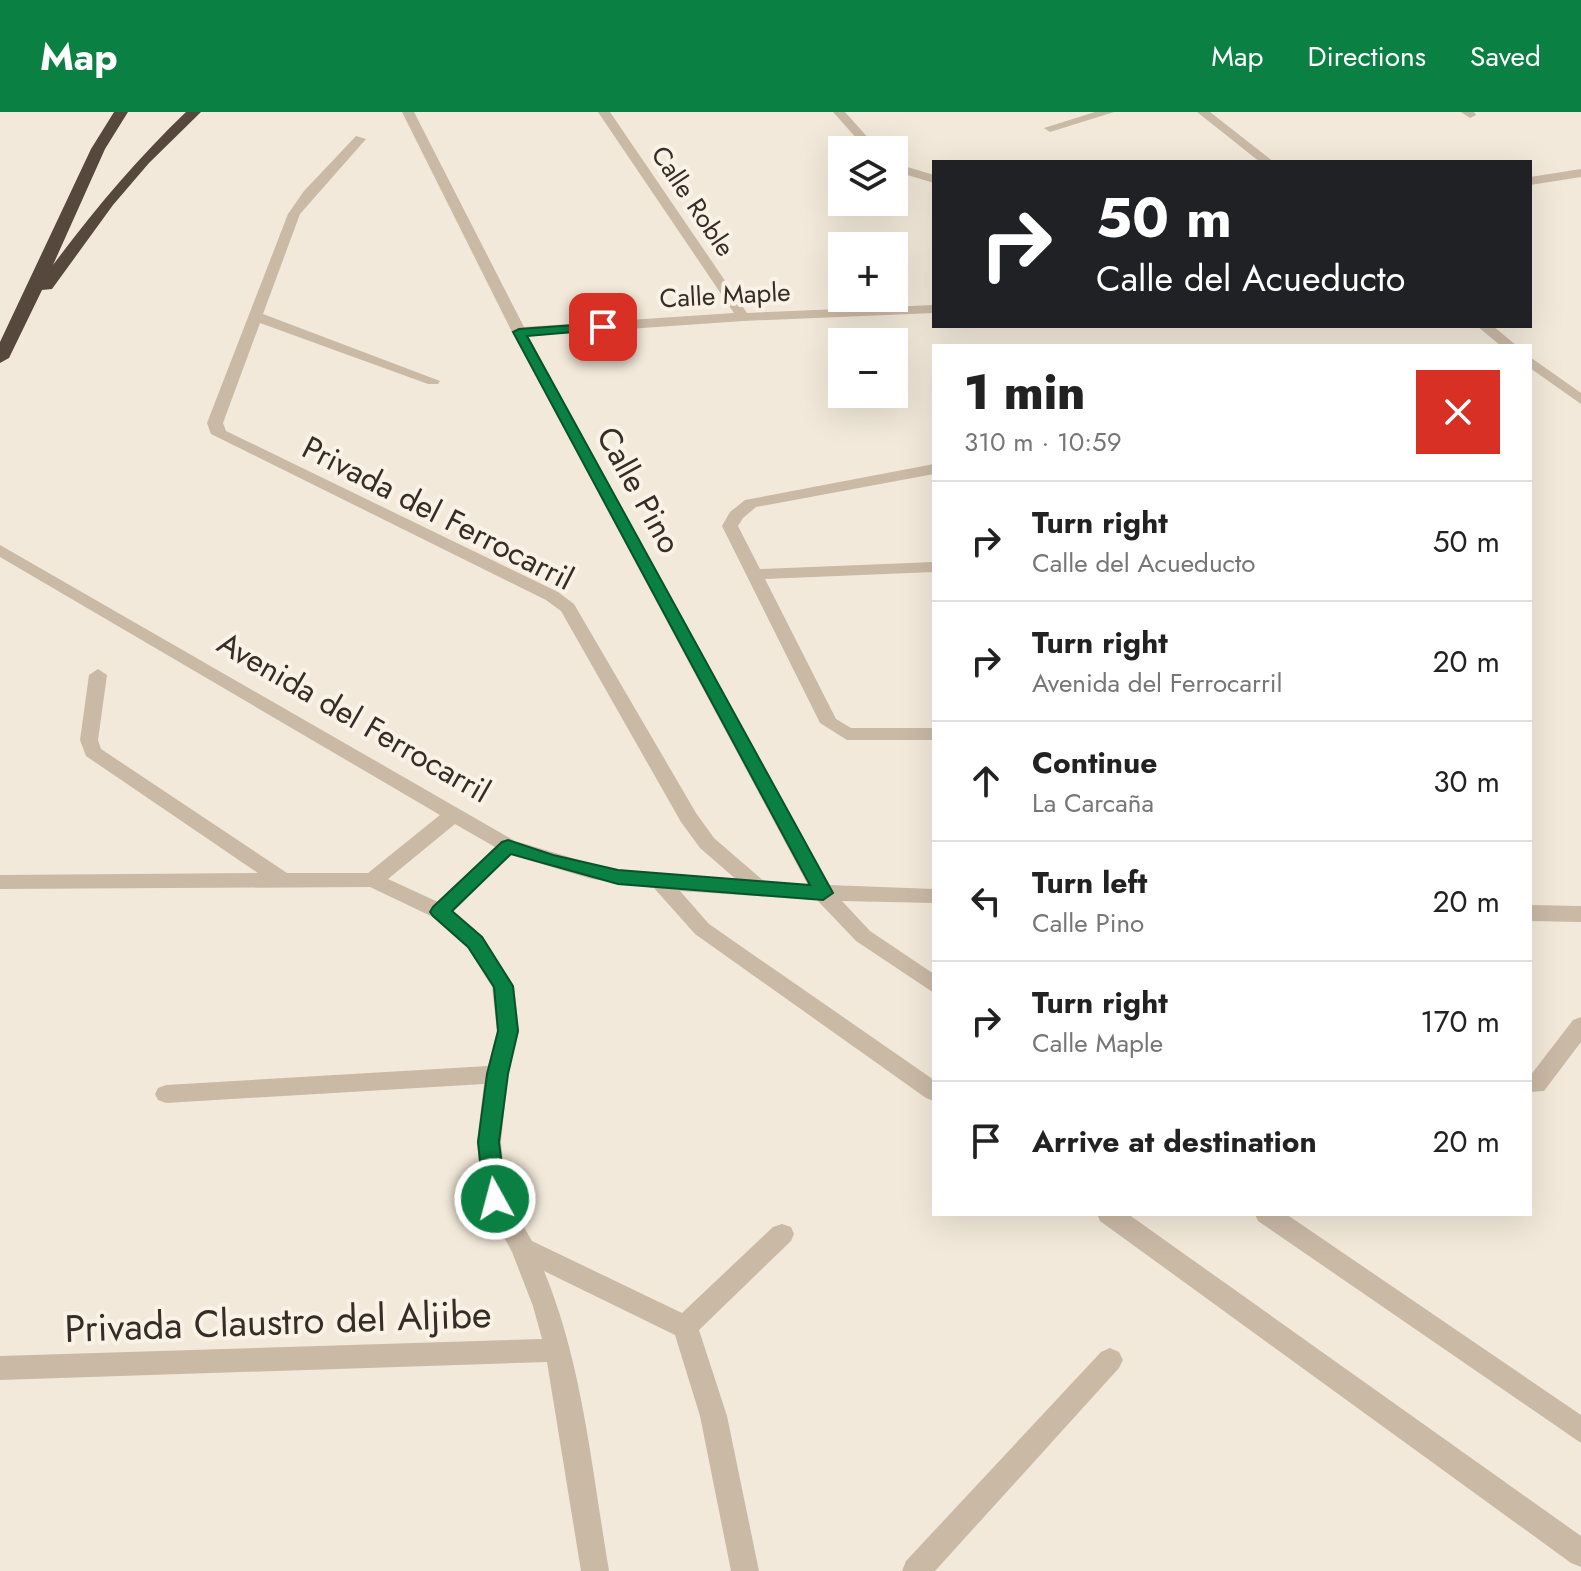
<!DOCTYPE html>
<html lang="en">
<head>
<meta charset="utf-8">
<style>
	:root { --surface:#fff; --page:#f6f6f6; --text:#222; --muted:#767676; --line:#e0e0e0; --accent:#0b8043 }
	body { margin:0; font-family:Jost,sans-serif; background:var(--page); color:var(--text); height:100vh; display:flex; flex-direction:column; font-size:30px; white-space:nowrap }
	* { box-sizing:border-box; margin:0 }
	p { font-size:26px; color:var(--muted) }
	.icon { flex:none; width:44px; height:44px; fill:none; stroke:currentColor; stroke-width:2; stroke-linecap:round; stroke-linejoin:round }
	.map { position:relative; flex:1; overflow:hidden }
	.drawer { position:absolute; left:932px; top:232px; width:600px; height:872px; display:flex; flex-direction:column; background:var(--surface); border-radius:0px; box-shadow:0 8px 32px #0002 }
	.drawer>* { flex:none }
	.top-card { position:absolute; left:932px; top:48px; width:600px; height:168px; border-radius:0px; box-shadow:0 8px 32px #0002; background:#202124; color:#fff; overflow:hidden }
	.buttons { position:absolute; left:828px; top:24px; display:grid; gap:16px }
	.buttons a { display:grid; place-items:center; width:80px; height:80px; border-radius:0px; background:var(--surface); box-shadow:0 8px 32px #0002; font-size:40px }
	.pin { position:absolute; display:grid; place-items:center; width:68px; height:68px; color:#fff; margin:-34px; border-radius:16px; box-shadow:0 4px 12px #0006 }
	.me { position:absolute; width:88px; margin:-44px; rotate:353deg; stroke-linejoin:round; filter:drop-shadow(0 0 6px #0008) }
	.turn { display:flex; align-items:center; gap:28px; height:168px; padding:0 32px; font-size:36px }
	.turn .icon { width:104px; height:104px; stroke-width:2.5 }
	.turn b { display:block; font-size:56px; line-height:68px }
	.round { display:grid; place-items:center; flex:none; width:84px; height:84px; border-radius:0px; background:var(--page) }
	.headline { display:flex; align-items:center; justify-content:space-between; height:136px; padding:0 32px }
	h1 { font-size:48px; font-weight:800; line-height:60px }
	ul { padding:0; list-style:none }
	li { display:flex; align-items:center; gap:24px; height:120px; padding:0 32px; border-top:2px solid var(--line) }
	li div { flex:1 }
	li b { display:block; font-size:30px }
	li em { font-style:normal }
	header { display:flex; align-items:center; gap:48px; box-sizing:border-box; height:112px; padding:0 40px; background:var(--accent); color:#fff }
	header strong { font-size:38px }
	nav { display:flex; gap:44px; margin-inline-start:auto; font-size:28px }
	.map>svg:first-child { display:block }
</style>
</head>
<body>
<header>
<strong>Map</strong>
<nav><a>Map</a><a>Directions</a><a>Saved</a></nav>
</header>
<div class="map">
<svg width="1581" height="1459" viewBox="0 0 1581 1459">
	<rect width="100%" height="100%" fill="#f2e9da"/>
	<g fill="none" stroke-linecap="round" stroke-linejoin="round">
		<path fill="#cab9a5" fill-rule="evenodd" d="M 402,0 L 414,0 L 524,215 L 734,201 L 598,0 L 610,0 L 747,201 L 934,193 L 934,201 L 743,209 L 528,224 L 829,773 L 934,777 L 934,791 L 842,789 L 870,819 L 934,862 L 934,881 L 856,829 L 817,788 L 680,779 L 709,812 L 934,968 L 934,989 L 926,986 L 695,822 L 654,776 L 592,767 L 511,743 L 453,800 L 482,824 L 514,874 L 519,919 L 508,962 L 501,1030 L 507,1086 L 532,1129 L 682,1201 L 773,1115 L 782,1112 L 791,1115 L 794,1122 L 791,1129 L 699,1218 L 727,1304 L 759,1459 L 731,1459 L 700,1304 L 675,1223 L 544,1159 C 583,1253 592,1359 609,1459 L 581,1459 L 547,1250 L 0,1268 L 0,1244 L 542,1227 L 533,1194 L 512,1140 L 483,1087 L 477,1030 L 484,972 L 166,991 L 158,988 L 155,982 L 158,976 L 166,973 L 488,954 L 497,919 L 492,875 L 468,836 L 433,805 L 370,775 L 0,777 L 0,763 L 258,761 L 86,644 L 80,628 L 89,563 L 98,557 L 107,563 L 98,628 L 101,637 L 287,761 L 368,761 L 440,703 L 0,445 L 0,433 L 515,729 L 606,756 L 738,769 L 700,736 L 681,710 L 561,499 L 546,488 L 211,322 L 207,311 L 288,102 L 304,79 L 356,24 L 366,27 L 300,102 L 263,202 L 440,269 L 438,272 L 428,272 L 260,211 L 223,311 L 226,319 L 558,480 L 574,492 L 696,701 L 714,726 L 766,771 L 808,773 L 512,220 ZM 455,712 L 495,735 L 438,790 L 388,767 Z
			M 833,0 L 845,0 L 879,38 L 867,38 Z
			M 1095,0 L 1114,0 L 1050,20 L 1044,16 Z
			M 1197,0 L 1210,0 L 1274,50 L 1260,50 Z
			M 1461,0 L 1474,0 L 1476,3 L 1470,6 Z
			M 894,51 L 934,63 L 934,71 L 894,59 Z
			M 1581,57 L 1581,65 L 1530,73 L 1530,65 Z
			M 1477,214 L 1493,214 L 1517,234 L 1501,234 Z
			M 1530,245 L 1581,281 L 1581,292 L 1530,256 Z
			M 934,352 L 934,362 L 756,395 L 743,406 L 738,414 L 760,457 L 934,450 L 934,460 L 765,467 L 836,607 L 851,616 L 934,616 L 934,628 L 847,628 L 820,611 L 722,414 L 730,400 L 745,388 Z
			M 1530,793 L 1581,794 L 1581,810 L 1530,809 Z
			M 1581,905 L 1581,930 L 1544,979 L 1530,980 L 1530,964 L 1573,908 Z
			M 1097,1102 L 1128,1102 L 1581,1424 L 1581,1455 L 1571,1451 L 1100,1109 Z
			M 1255,1102 L 1286,1102 L 1581,1303 L 1581,1331 L 1258,1109 Z
			M 1110,1236 L 1119,1240 L 1123,1248 L 1119,1256 L 935,1459 L 902,1459 L 906,1449 L 1101,1240 Z"/>
		<path fill="#57483e" fill-rule="evenodd" d="M 114,0 L 128,0 L 105,37 L 53,153 C 94,98 136,48 186,0 L 201,0 L 149,51 L 113,93 L 52,177 L 42,178 L 9,246 L 0,251 L 0,230 L 91,37 Z"/>
	</g>
	<path fill="#0b8043" stroke="#07532c" stroke-width="2" d="M 603,211 L 608,212 L 608,217 L 527,224 L 833,781 L 823,788 L 618,772 L 511,742 L 452,799 L 482,825 L 513,874 L 518,919 L 508,962 L 499,1030 L 506,1087 L 503,1093 L 495,1096 L 488,1093 L 484,1087 L 478,1030 L 487,962 L 498,919 L 494,875 L 468,835 L 433,804 L 430,800 L 433,795 L 502,730 L 508,728 L 553,743 L 618,758 L 810,773 L 513,220 L 519,217 Z"/>
	<g text-anchor="middle" dominant-baseline="central" stroke-width="8" stroke-linejoin="round" paint-order="stroke">
		<g font-size="26" fill="#362d27" stroke="#faf2e6">
			<text transform="translate(693 89) rotate(56)">Calle Roble</text>
			<text transform="translate(725 183) rotate(-3)">Calle Maple</text>
		</g>
		<g font-size="32" fill="#362d27" stroke="#faf2e6">
			<text transform="translate(639 378) rotate(61)">Calle Pino</text>
			<text transform="translate(438 401) rotate(27)">Privada del Ferrocarril</text>
			<text transform="translate(354 605) rotate(30)">Avenida del Ferrocarril</text>
		</g>
		<g font-size="38" fill="#362d27" stroke="#faf2e6">
			<text transform="translate(278 1209) rotate(-2)">Privada Claustro del Aljibe</text>
		</g>
	</g>
</svg>
<div class="buttons">
<a><svg class="icon" aria-label="layers" viewBox="0 0 24 24"><path d="M12 4l9 5-9 5-9-5zM3 14l9 5 9-5"/></svg></a>
<a>+</a>
<a>−</a>
</div>
<div class="pin" style="left:603px;top:215px;background:#d93025"><svg class="icon" aria-label="arrive" viewBox="0 0 24 24"><path d="M6 21V4h12l-3 4 3 4H6"/></svg></div>
<svg class="me" style="left:495px;top:1087px" viewBox="-20 -20 40 40"><circle r="17" fill="#0b8043" stroke="#fff" stroke-width="3"/><path d="M0-11L8 9 0 5-8 9z" fill="#fff"/></svg>
<div class="top-card">
<div class="turn"><svg class="icon" aria-label="right" viewBox="0 0 24 24"><path d="M7 20v-9h11M14 6l5 5-5 5"/></svg><div><b>50 m</b>Calle del Acueducto</div></div>
</div>
<section class="drawer">
<div class="headline"><div><h1>1 min</h1><p>310 m · 10:59</p></div><a class="round" style="background:#d93025;color:#fff"><svg class="icon" aria-label="close" viewBox="0 0 24 24"><path d="M6 6l12 12M18 6L6 18"/></svg></a></div>
<ul>
<li><svg class="icon" aria-label="right" viewBox="0 0 24 24"><path d="M7 20v-9h11M14 6l5 5-5 5"/></svg><div><b>Turn right</b><p>Calle del Acueducto</p></div><em>50 m</em></li>
<li><svg class="icon" aria-label="right" viewBox="0 0 24 24"><path d="M7 20v-9h11M14 6l5 5-5 5"/></svg><div><b>Turn right</b><p>Avenida del Ferrocarril</p></div><em>20 m</em></li>
<li><svg class="icon" aria-label="ahead" viewBox="0 0 24 24"><path d="M12 20V5M6 11l6-6 6 6"/></svg><div><b>Continue</b><p>La Carcaña</p></div><em>30 m</em></li>
<li><svg class="icon" aria-label="left" viewBox="0 0 24 24"><path d="M17 20v-9H6M10 6l-5 5 5 5"/></svg><div><b>Turn left</b><p>Calle Pino</p></div><em>20 m</em></li>
<li><svg class="icon" aria-label="right" viewBox="0 0 24 24"><path d="M7 20v-9h11M14 6l5 5-5 5"/></svg><div><b>Turn right</b><p>Calle Maple</p></div><em>170 m</em></li>
<li><svg class="icon" aria-label="arrive" viewBox="0 0 24 24"><path d="M6 21V4h12l-3 4 3 4H6"/></svg><div><b>Arrive at destination</b></div><em>20 m</em></li>
</ul>
</section>
</div>
</body>
</html>
